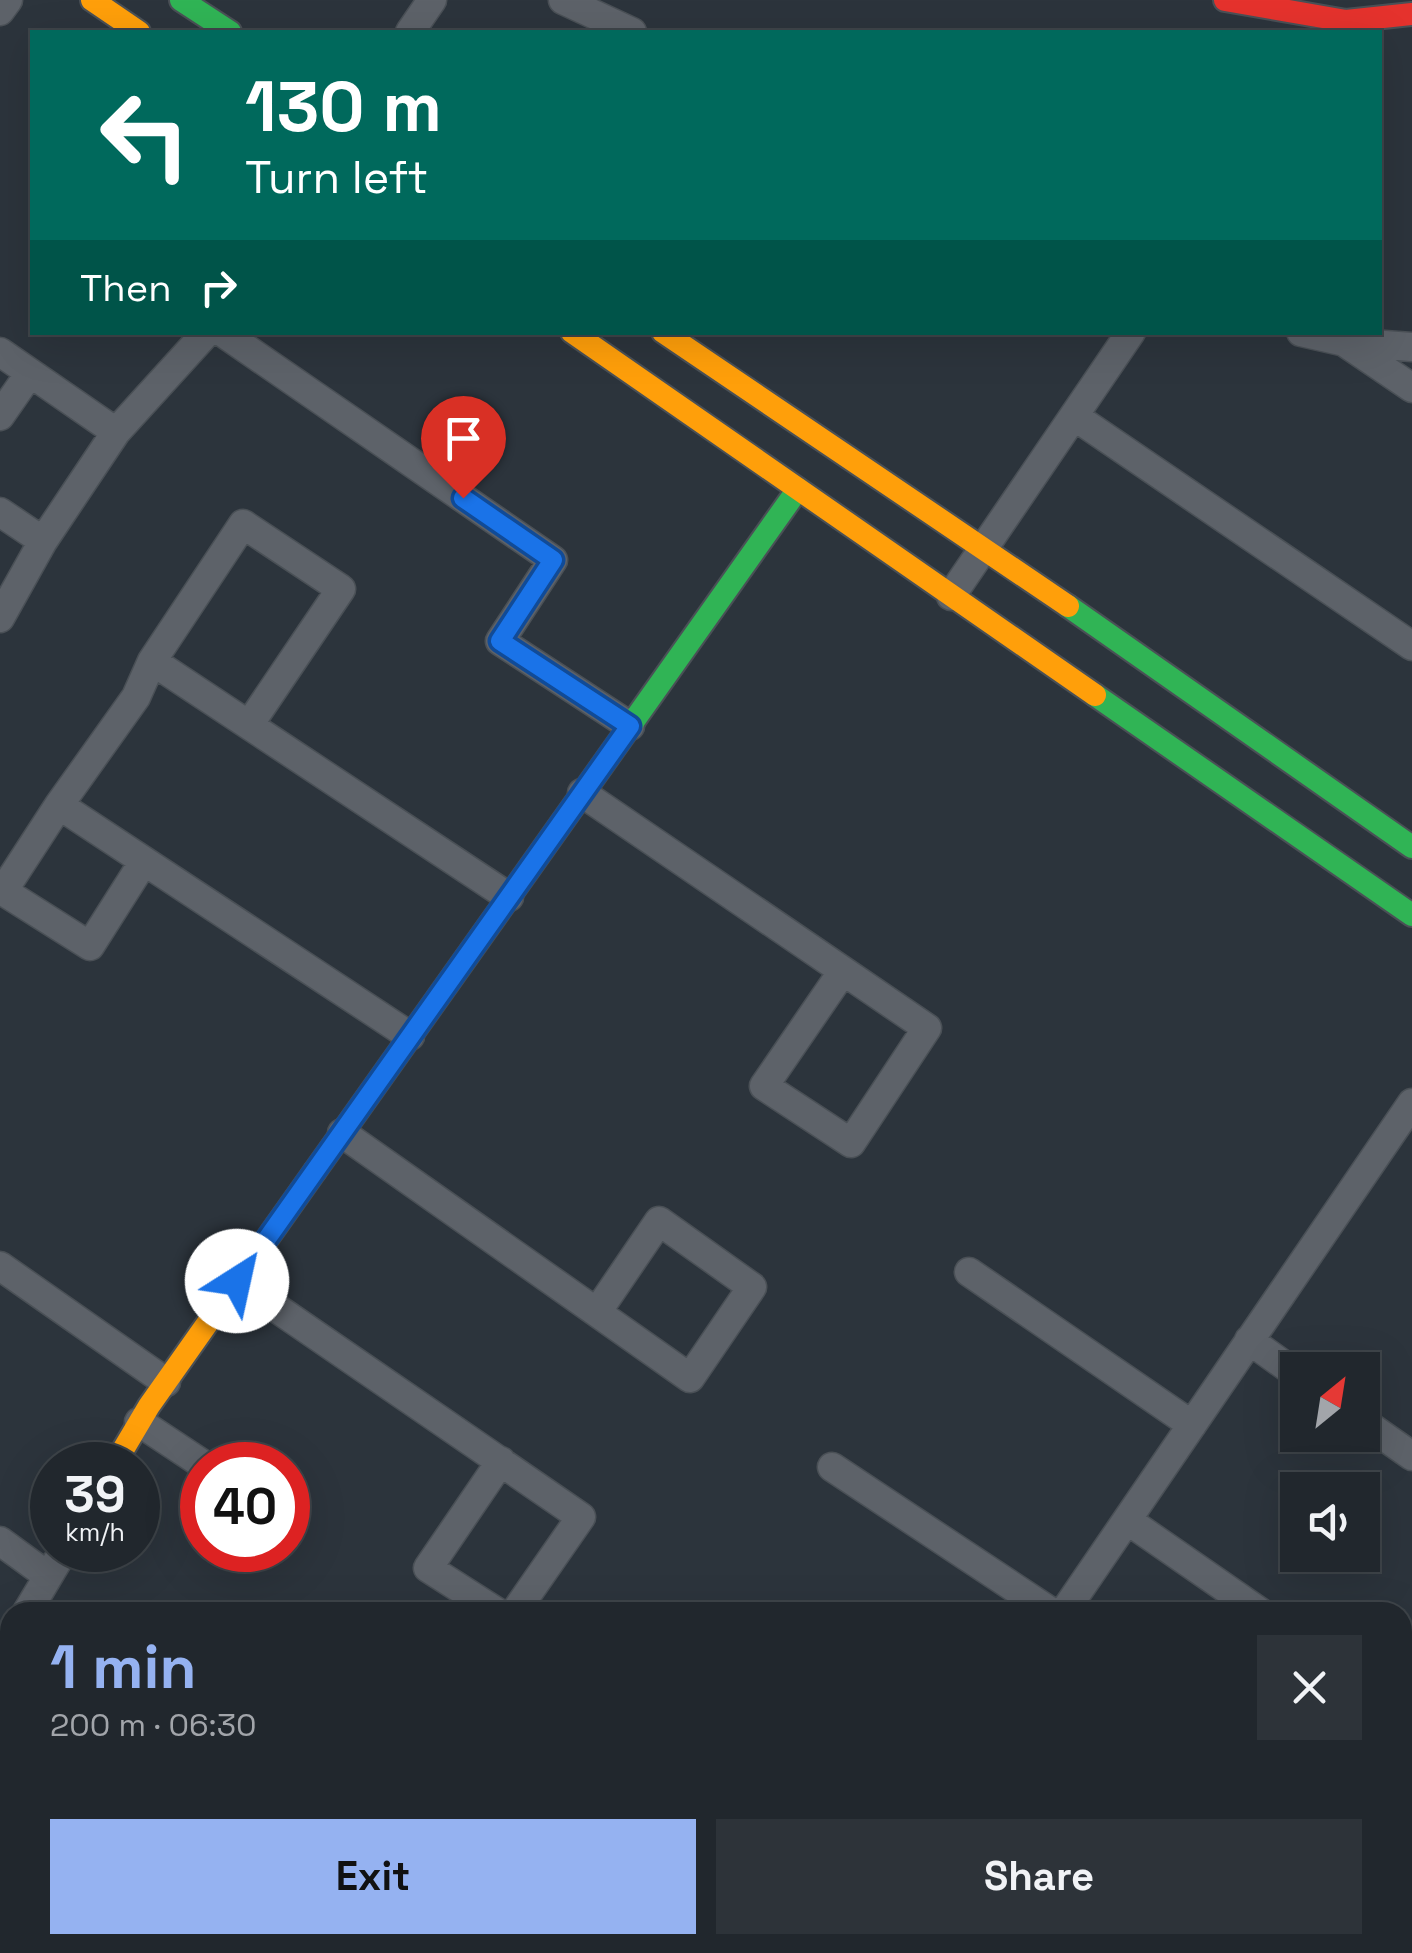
<!DOCTYPE html>
<html lang="en">
<head>
<meta charset="utf-8">
<style>
	:root { --surface:#21272d; --page:#2d3339; --text:#f1f3f6; --muted:#a2a5aa; --line:#3e4449; --accent:#95b2f1 }
	body { margin:0; font-family:"Space Grotesk",sans-serif; background:var(--page); color:var(--text); height:100vh; display:flex; flex-direction:column; font-size:38px; white-space:nowrap }
	* { box-sizing:border-box; margin:0 }
	p { font-size:32px; color:var(--muted) }
	.icon { flex:none; width:55px; height:55px; fill:none; stroke:currentColor; stroke-width:2; stroke-linecap:round; stroke-linejoin:round }
	.map { position:relative; flex:1; overflow:hidden }
	.panel { position:absolute; left:0px; top:1602px; width:1412px; height:352px; display:flex; flex-direction:column; background:var(--surface); border-radius:30px 30px 0 0; box-shadow:0 10px 40px #0002,0 0 0 2px var(--line) }
	.panel>* { flex:none }
	.hud { position:absolute; left:30px; top:30px; width:1352px; height:305px; border-radius:0px; box-shadow:0 10px 40px #0002,0 0 0 2px var(--line); background:#00695c; color:#fff; overflow:hidden }
	.needle { width:65px; rotate:30deg }
	.controls { position:absolute; left:1280px; top:1352px; display:grid; gap:20px }
	.controls a { display:grid; place-items:center; width:100px; height:100px; border-radius:0px; background:var(--surface); box-shadow:0 10px 40px #0002,0 0 0 2px var(--line); font-size:50px }
	.speed { position:absolute; left:30px; top:1442px; display:flex; gap:20px; font-size:50px; font-weight:700; text-align:center }
	.speed>* { display:grid; place-content:center; width:130px; height:130px; border-radius:50%; background:var(--surface); box-shadow:0 10px 40px #0002,0 0 0 2px var(--line); line-height:1 }
	.speed small { font-size:25px; font-weight:400 }
	.speed .limit { border:15px solid #d22; background:#fff; color:#111 }
	.pin { position:absolute; display:grid; place-items:center; width:85px; height:85px; color:#fff; margin:-102px -42px; border-radius:50% 50% 50% 0; rotate:-45deg; box-shadow:0 0 10px #0007 }
	.pin .icon { rotate:45deg }
	.me { position:absolute; width:110px; margin:-55px; rotate:35deg; stroke-linejoin:round; filter:drop-shadow(0 0 8px #0008) }
	.turn { display:flex; align-items:center; gap:35px; height:210px; padding:0 50px; font-size:45px }
	.turn .icon { width:130px; height:130px; stroke-width:2.5 }
	.turn b { display:block; font-size:70px; line-height:85px }
	.then { display:flex; align-items:center; height:95px; padding:0 50px; background:#0003; gap:20px; font-size:38px }
	.round { display:grid; place-items:center; flex:none; width:105px; height:105px; border-radius:0px; background:var(--page) }
	.summary { display:flex; align-items:center; justify-content:space-between; height:170px; padding:0 50px }
	h1 { font-size:60px; font-weight:600; line-height:75px; color:var(--accent) }
	.action { display:flex; gap:20px; margin-top:auto; padding:20px 50px }
	.action a { flex:1; height:115px; border-radius:0px; background:var(--accent); color:#111; font-size:40px; font-weight:600; line-height:115px; text-align:center }
	.action a+a { background:var(--page); color:var(--text) }
	.map>svg:first-child { display:block }
</style>
</head>
<body>
<div class="map">
<svg width="1412" height="1953" viewBox="0 0 1412 1953">
	<rect width="100%" height="100%" fill="#2c343c"/>
	<g fill="none" stroke-linecap="round" stroke-linejoin="round">
		<g stroke="#4a5056" stroke-width="31">
			<path id="street" d="M 563,0 L 632,32
				M 0,11 L 8,0
				M 410,32 L 432,0
				M 222,332 L 553,560 L 500,641 L 630,726
				M 1301,332 L 1345,342 L 1412,347
				M 1347,344 L 1412,388
				M 0,352 L 116,432 L 43,541 L 0,512
				M 0,416 L 30,373
				M 1074,416 L 1412,646
				M 116,432 L 207,332
				M 951,596 L 1131,332
				M 0,618 L 43,541
				M 249,725 L 341,589 L 243,524 L 152,661 L 509,897
				M 582,793 L 927,1028 L 851,1143 L 764,1086 L 843,971
				M 59,805 L 136,697 L 152,661
				M 144,861 L 90,946 L 3,891 L 59,805 L 410,1036
				M 342,1133 L 690,1378 L 752,1287 L 659,1221 L 597,1312
				M 0,1266 L 166,1382
				M 969,1272 L 1192,1425
				M 237,1281 L 581,1517 L 515,1612
				M 1249,1340 L 1298,1375
				M 1362,1421 L 1412,1456
				M 139,1422 L 204,1465
				M 832,1467 L 1051,1612
				M 1127,1520 L 1260,1612
				M 0,1541 L 48,1576
				M 27,1612 L 64,1550
				M 497,1612 L 428,1568 L 501,1461
				M 1064,1612 L 1412,1103
				M 0,1657 L 10,1640
				M 1402,1712 L 1412,1718
				M 246,1945 L 258,1953
				M 708,1945 L 718,1953
				M 893,1945 L 905,1953
				M 1313,1945 L 1325,1953
				M 87,1953 L 92,1945
				M 830,1953 L 836,1945"/>
		</g>
		<g stroke="#4a5056" stroke-width="26">
			<path id="fast" d="M 181,0 L 230,32
				M 1068,606 L 1412,847
				M 1095,695 L 1412,915
				M 315,1171 L 798,489"/>
		</g>
		<g stroke="#4a5056" stroke-width="26">
			<path id="slow" d="M 92,0 L 139,32
				M 572,332 L 1095,695
				M 663,332 L 1068,606
				M 114,1465 L 149,1406 L 315,1171"/>
		</g>
		<g stroke="#4a5056" stroke-width="26">
			<path id="jam" d="M 1225,0 L 1346,21 L 1412,14"/>
		</g>
		<use href="#street" stroke="#5d6269" stroke-width="28"/>
		<use href="#fast" stroke="#30b455" stroke-width="22"/>
		<use href="#slow" stroke="#ff9f0a" stroke-width="22"/>
		<use href="#jam" stroke="#e5322d" stroke-width="22"/>
	</g>
	<g fill="none" stroke-linecap="round" stroke-linejoin="round">
		<g stroke="#114b97" stroke-width="25">
			<path id="route" d="M 237,1281 L 630,726 L 500,641 L 553,560 L 463,498"/>
		</g>
		<use href="#route" stroke="#1a73e8" stroke-width="18"/>
	</g>
</svg>
<div class="controls">
<a><svg class="needle" viewBox="-14 -14 28 28"><path d="M0-13l5 13h-10z" fill="#e53935"/><path d="M0 13l5-13h-10z" fill="#a2a5aa"/></svg></a>
<a><svg class="icon" aria-label="sound" viewBox="0 0 24 24"><path d="M4 9h4l5-4v14l-5-4H4zM17 9q2 3 0 6"/></svg></a>
</div>
<div class="speed"><div>39<small>km/h</small></div><div class="limit">40</div></div>
<div class="pin" style="left:463px;top:498px;background:#d93025"><svg class="icon" aria-label="arrive" viewBox="0 0 24 24"><path d="M6 21V4h12l-3 4 3 4H6"/></svg></div>
<svg class="me" style="left:237px;top:1281px" viewBox="-20 -20 40 40"><circle r="19" fill="#fff"/><path d="M0-13L10 11 0 6-10 11z" fill="#1a73e8"/></svg>
<div class="hud">
<div class="turn"><svg class="icon" aria-label="left" viewBox="0 0 24 24"><path d="M17 20v-9H6M10 6l-5 5 5 5"/></svg><div><b>130 m</b>Turn left</div></div>
<div class="then">Then<svg class="icon" aria-label="right" viewBox="0 0 24 24"><path d="M7 20v-9h11M14 6l5 5-5 5"/></svg></div>
</div>
<section class="panel">
<div class="summary"><div><h1>1 min</h1><p>200 m · 06:30</p></div><a class="round"><svg class="icon" aria-label="close" viewBox="0 0 24 24"><path d="M6 6l12 12M18 6L6 18"/></svg></a></div>
<div class="action"><a>Exit</a><a>Share</a></div>
</section>
</div>
</body>
</html>
